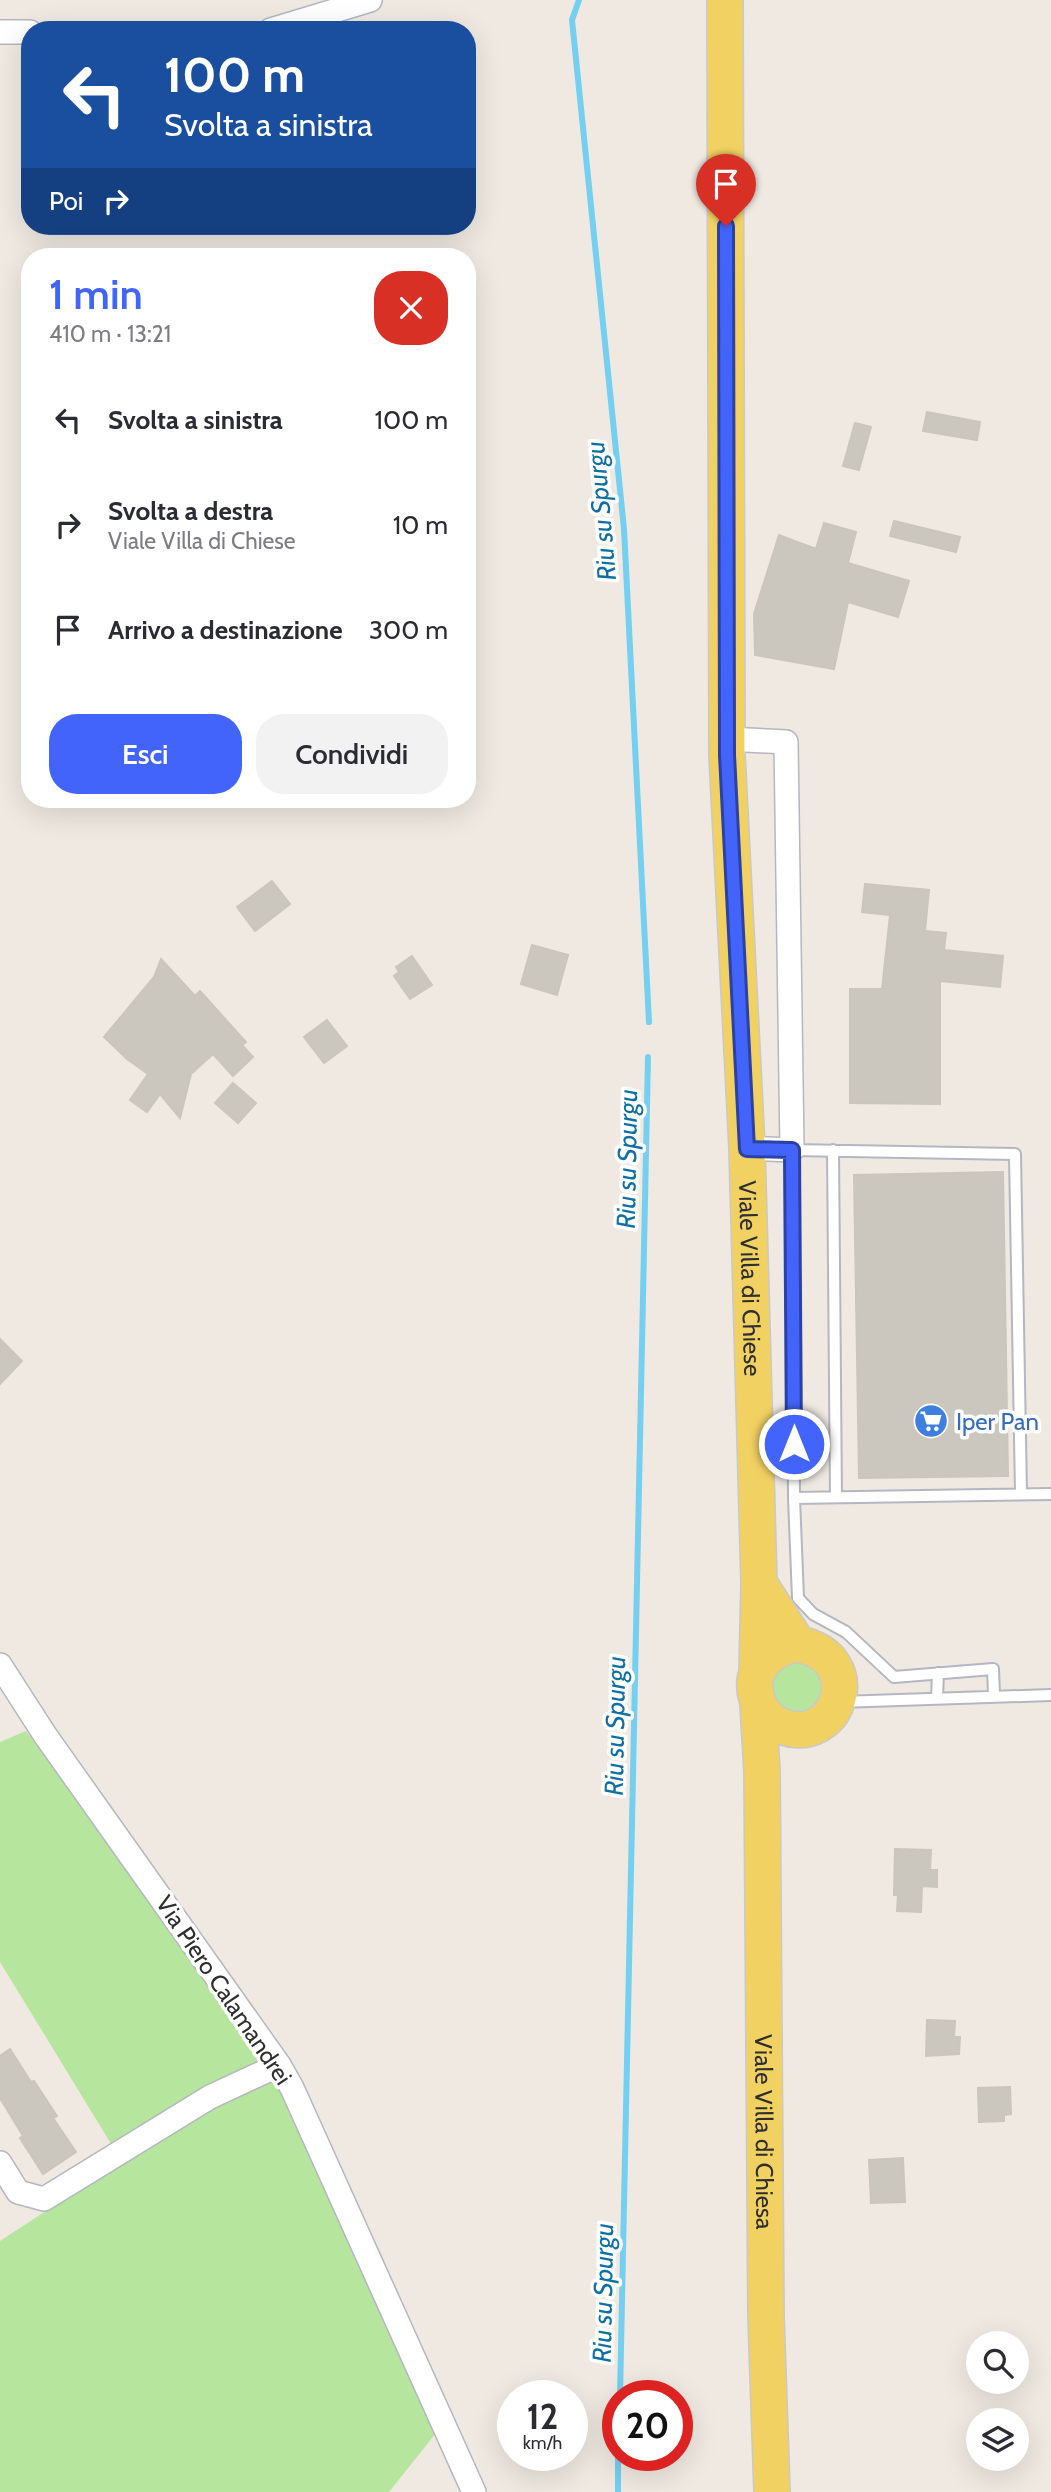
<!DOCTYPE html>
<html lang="it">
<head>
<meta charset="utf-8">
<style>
	:root { --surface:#fff; --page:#f2f2f3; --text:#2b2b33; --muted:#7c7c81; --accent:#4264fb }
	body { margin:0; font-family:Cabin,sans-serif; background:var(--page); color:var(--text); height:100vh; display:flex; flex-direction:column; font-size:26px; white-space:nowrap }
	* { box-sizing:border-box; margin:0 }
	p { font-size:23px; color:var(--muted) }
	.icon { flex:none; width:38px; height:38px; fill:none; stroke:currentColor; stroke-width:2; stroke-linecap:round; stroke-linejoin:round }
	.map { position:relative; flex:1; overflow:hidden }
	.side { position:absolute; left:21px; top:248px; width:455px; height:560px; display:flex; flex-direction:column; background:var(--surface); border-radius:28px; box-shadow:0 7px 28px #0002 }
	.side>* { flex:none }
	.hud { position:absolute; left:21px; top:21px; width:455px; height:214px; border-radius:28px; box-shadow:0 7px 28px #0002; background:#1a4fa0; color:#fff; overflow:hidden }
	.tools { position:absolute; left:966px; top:2331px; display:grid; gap:14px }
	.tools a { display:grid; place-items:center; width:63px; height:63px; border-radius:50%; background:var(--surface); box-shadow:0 7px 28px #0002; font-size:35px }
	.speed { position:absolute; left:497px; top:2380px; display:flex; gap:14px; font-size:35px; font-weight:700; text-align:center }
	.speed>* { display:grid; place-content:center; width:91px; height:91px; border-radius:50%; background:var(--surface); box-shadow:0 7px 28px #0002; line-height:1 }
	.speed small { font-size:18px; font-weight:400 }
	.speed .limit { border:10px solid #d22; background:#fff; color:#111 }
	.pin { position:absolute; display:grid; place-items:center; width:60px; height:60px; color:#fff; margin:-72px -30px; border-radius:50% 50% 50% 0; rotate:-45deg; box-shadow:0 0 7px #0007 }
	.pin .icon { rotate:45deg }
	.me { position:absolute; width:77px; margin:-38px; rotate:0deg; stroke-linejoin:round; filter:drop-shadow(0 0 5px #0008) }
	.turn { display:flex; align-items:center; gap:24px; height:147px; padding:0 28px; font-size:32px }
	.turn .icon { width:91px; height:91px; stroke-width:2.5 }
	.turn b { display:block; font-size:49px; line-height:60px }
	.then { display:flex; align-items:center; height:66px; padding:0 28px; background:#0003; gap:14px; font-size:26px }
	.round { display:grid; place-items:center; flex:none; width:74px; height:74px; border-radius:28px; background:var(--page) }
	.headline { display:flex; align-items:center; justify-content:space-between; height:119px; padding:0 28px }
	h1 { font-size:42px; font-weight:600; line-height:52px; color:var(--accent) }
	.cta { display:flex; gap:14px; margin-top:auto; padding:14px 28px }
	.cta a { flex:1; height:80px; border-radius:28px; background:var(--accent); color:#fff; font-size:28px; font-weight:600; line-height:80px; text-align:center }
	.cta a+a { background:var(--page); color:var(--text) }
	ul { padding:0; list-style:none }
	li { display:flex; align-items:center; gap:21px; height:105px; padding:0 28px }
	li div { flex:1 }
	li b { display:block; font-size:26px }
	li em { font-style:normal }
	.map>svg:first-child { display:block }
</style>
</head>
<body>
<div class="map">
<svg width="1051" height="2492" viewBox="0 0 1051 2492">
	<rect width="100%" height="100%" fill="#efe9e1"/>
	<path fill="#b6e59e" d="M771 1687a26 26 0 1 1 52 0a26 26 0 1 1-52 0Z
		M 26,1731 L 54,1765 L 263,2061 L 113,2147 L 0,1962 L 0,1742 Z
		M 267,2080 L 277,2082 L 436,2433 L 389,2492 L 0,2492 L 0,2241 L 199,2111 Z"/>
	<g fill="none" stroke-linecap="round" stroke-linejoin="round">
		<path stroke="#75cff0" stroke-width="6" d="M 579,0 L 572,20 L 624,529 L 649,1022
			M 620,2396 L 648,1057
			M 618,2492 L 618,2455"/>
	</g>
	<path fill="#cbc7bf" stroke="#cbc5ba" stroke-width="2" d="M 927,412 L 980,422 L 977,440 L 923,431 Z
		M 855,423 L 871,427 L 859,470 L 843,466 Z
		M 894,521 L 960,537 L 956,552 L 890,536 Z
		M 824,523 L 856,532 L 848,563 L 909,581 L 898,617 L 848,602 L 834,669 L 755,655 L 754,614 L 779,535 L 816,549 Z
		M 272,881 L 290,904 L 255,931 L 237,907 Z
		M 865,884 L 929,890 L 925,931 L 946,933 L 944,950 L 1003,956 L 1000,987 L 940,981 L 940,1104 L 850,1103 L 850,989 L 882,989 L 890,915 L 862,912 Z
		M 532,945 L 568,955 L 557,995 L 521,984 Z
		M 412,956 L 432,985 L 410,999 L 394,976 L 399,972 L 396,967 Z
		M 161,959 L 195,996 L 200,991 L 246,1042 L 242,1045 L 253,1057 L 233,1076 L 213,1054 L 191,1074 L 180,1118 L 160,1094 L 147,1112 L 130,1100 L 148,1074 L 127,1059 L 104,1037 L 154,977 Z
		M 327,1020 L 347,1046 L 324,1063 L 304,1037 Z
		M 233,1083 L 256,1103 L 238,1123 L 215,1103 Z
		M 1003,1172 L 1008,1476 L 859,1478 L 854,1175 Z
		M 0,1339 L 22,1361 L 0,1384 Z
		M 895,1849 L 931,1850 L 930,1870 L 937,1870 L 937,1887 L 922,1886 L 921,1912 L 897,1911 L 898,1895 L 894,1895 Z
		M 927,2020 L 955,2021 L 954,2037 L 960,2037 L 959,2054 L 926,2056 Z
		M 10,2049 L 31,2082 L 34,2081 L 57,2116 L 53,2118 L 76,2152 L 43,2174 L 20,2138 L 23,2136 L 0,2098 L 0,2056 Z
		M 1010,2087 L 1011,2114 L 1004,2115 L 1004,2121 L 979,2122 L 978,2088 Z
		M 903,2158 L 905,2202 L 871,2203 L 869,2160 Z"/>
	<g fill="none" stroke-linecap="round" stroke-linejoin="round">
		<g stroke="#b4b7c1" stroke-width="14">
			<path id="lane" d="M 833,1150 L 836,1497
				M 794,1498 L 1051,1494
				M 994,1695 L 993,1669 L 894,1677 L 846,1632 L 813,1614 L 798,1598 L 794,1498 L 792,1150 L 1015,1154 L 1021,1494
				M 937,1698 L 938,1673
				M 840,1702 L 1051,1695"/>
		</g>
		<g stroke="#b4b7c1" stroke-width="26">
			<path id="street" d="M 271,30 L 370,0
				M 0,32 L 30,32
				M 727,739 L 786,742 L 792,1150 L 747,1148
				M 0,1665 L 45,1735 L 279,2065 L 292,2088 L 474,2492
				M 0,2163 L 18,2192 L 44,2199 L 210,2097 L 279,2065"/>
		</g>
		<g stroke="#c9c9c9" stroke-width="38">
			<g id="primary">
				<path id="s1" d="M 725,0 L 727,755 L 747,1148 L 759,1583 L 757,1673"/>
				<path d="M 759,1583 L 798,1644 C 869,1657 839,1749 781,1726 C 769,1721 760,1711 757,1699 C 747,1669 771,1648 798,1644"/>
				<path id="s2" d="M 758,1705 L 762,1771 L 766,2316 L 772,2492"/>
			</g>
		</g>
		<use href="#lane" stroke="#fff" stroke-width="10"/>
		<use href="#street" stroke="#fff" stroke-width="23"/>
		<use href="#primary" stroke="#f2d163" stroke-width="35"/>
	</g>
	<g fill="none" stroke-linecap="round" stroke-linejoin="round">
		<g stroke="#2b41a3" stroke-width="18">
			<path id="route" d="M 726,226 L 727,755 L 747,1149 L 792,1150 L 794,1444"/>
		</g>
		<use href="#route" stroke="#4264fb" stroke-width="12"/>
	</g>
	<defs>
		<g id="supermarket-disc" transform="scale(1.75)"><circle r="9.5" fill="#3f7fe0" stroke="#fff"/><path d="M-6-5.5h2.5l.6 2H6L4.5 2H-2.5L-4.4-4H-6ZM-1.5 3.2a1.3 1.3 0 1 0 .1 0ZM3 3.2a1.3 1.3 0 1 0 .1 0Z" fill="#fff"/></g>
	</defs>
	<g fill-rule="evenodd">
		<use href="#supermarket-disc" x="931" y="1421"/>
	</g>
	<g text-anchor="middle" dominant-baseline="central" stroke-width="7" stroke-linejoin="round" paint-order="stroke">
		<g font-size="24" fill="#2e2e2e" stroke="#fff">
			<text stroke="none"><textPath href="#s1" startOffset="1279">Viale Villa di Chiese</textPath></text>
			<text transform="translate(224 1990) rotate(56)">Via Piero Calamandrei</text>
			<text stroke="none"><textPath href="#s2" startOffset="427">Viale Villa di Chiesa</textPath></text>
		</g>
		<g font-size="24" fill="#366cbe" stroke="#fff" text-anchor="start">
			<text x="956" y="1421">Iper Pan</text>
		</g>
		<g font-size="26" font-style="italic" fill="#0d6fa3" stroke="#fff">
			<text transform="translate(601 511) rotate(-95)">Riu su Spurgu</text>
			<text transform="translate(627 1159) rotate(-89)">Riu su Spurgu</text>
			<text transform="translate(615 1726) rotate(-89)">Riu su Spurgu</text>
			<text transform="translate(603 2293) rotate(-89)">Riu su Spurgu</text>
		</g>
	</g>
</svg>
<div class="tools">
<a><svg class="icon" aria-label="search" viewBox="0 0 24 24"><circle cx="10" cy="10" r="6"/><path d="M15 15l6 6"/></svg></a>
<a><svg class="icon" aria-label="layers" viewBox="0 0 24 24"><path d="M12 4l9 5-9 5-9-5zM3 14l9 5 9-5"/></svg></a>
</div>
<div class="speed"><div>12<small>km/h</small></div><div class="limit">20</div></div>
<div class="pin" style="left:726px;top:226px;background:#d93025"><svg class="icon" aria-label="arrive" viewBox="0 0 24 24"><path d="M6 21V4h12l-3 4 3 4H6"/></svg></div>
<svg class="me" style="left:794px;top:1444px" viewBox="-20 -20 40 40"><circle r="17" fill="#4264fb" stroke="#fff" stroke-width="3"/><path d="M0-11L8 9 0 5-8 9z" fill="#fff"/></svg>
<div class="hud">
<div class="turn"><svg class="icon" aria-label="left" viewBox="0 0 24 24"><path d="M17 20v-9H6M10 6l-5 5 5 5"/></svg><div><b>100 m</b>Svolta a sinistra</div></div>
<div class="then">Poi<svg class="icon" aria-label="right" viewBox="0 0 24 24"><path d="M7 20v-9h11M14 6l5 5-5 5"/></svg></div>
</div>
<section class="side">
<div class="headline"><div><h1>1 min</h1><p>410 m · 13:21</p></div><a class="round" style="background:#d93025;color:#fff"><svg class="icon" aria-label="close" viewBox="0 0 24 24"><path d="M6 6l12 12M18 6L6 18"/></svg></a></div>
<ul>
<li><svg class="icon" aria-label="left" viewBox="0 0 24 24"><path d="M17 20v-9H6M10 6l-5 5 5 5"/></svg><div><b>Svolta a sinistra</b></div><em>100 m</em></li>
<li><svg class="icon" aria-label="right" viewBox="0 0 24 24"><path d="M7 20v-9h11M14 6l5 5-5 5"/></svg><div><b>Svolta a destra</b><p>Viale Villa di Chiese</p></div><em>10 m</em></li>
<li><svg class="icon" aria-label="arrive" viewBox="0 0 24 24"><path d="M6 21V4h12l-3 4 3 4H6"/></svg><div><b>Arrivo a destinazione</b></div><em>300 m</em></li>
</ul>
<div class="cta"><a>Esci</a><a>Condividi</a></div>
</section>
</div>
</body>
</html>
